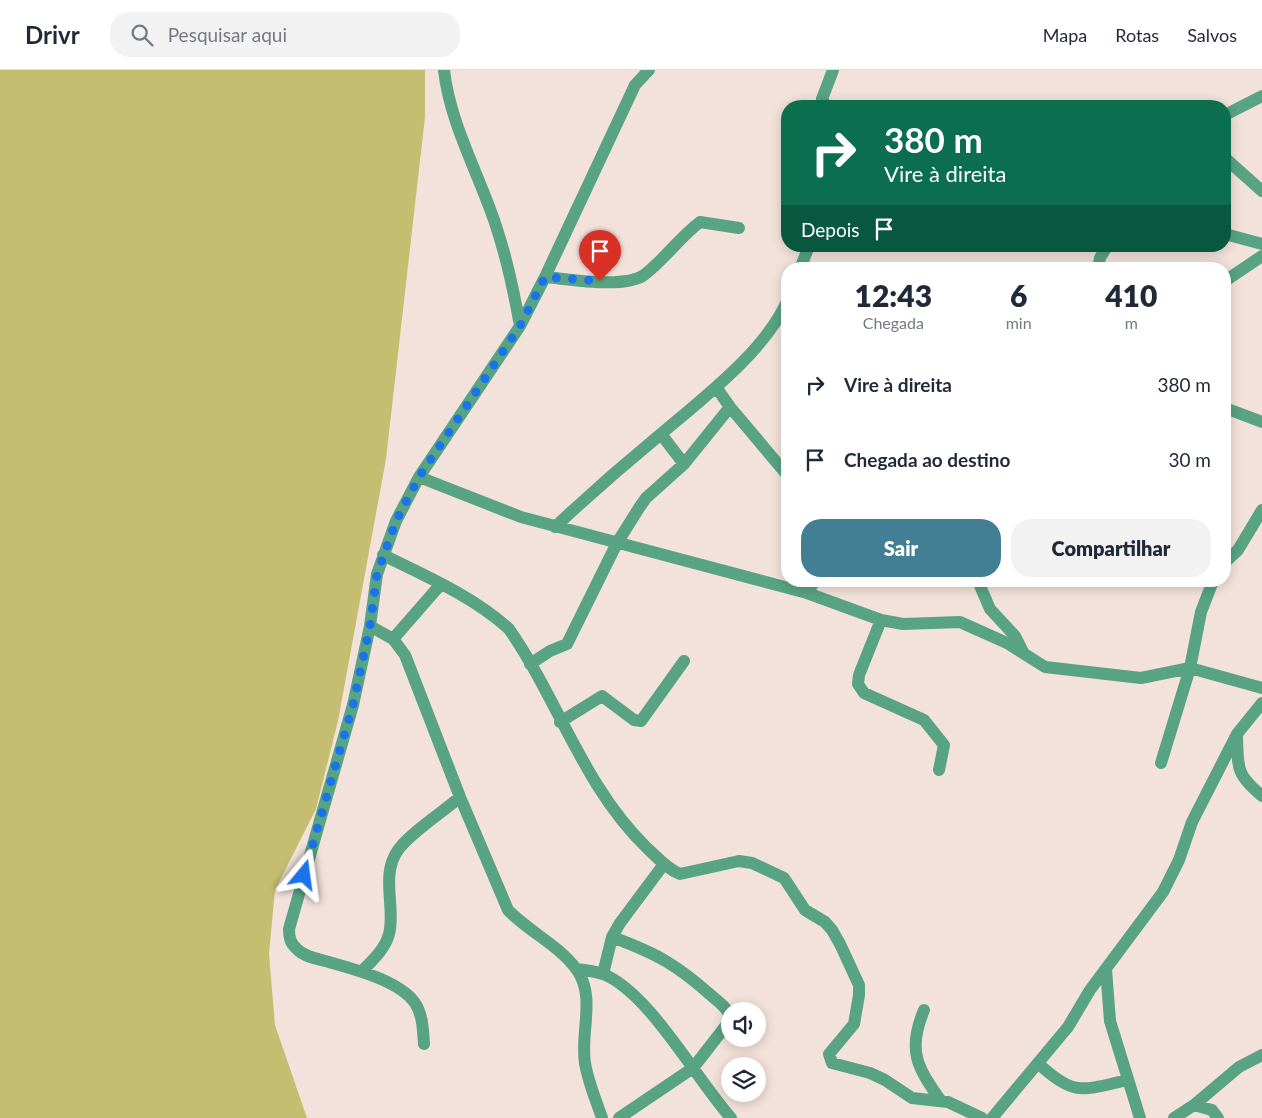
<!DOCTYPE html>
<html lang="pt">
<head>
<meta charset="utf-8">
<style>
	:root { --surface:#fff; --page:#f2f2f3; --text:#1f2937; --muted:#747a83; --line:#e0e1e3; --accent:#427f95 }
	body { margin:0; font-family:Lato,sans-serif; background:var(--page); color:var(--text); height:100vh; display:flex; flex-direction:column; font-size:19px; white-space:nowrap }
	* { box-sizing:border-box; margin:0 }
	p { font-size:16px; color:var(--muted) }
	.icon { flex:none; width:28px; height:28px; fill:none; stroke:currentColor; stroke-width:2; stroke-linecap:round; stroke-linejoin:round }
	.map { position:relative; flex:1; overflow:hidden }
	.side { position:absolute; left:781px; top:192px; width:450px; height:325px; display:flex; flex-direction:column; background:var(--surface); border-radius:20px; box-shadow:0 2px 12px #0003 }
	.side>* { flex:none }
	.guide { position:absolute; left:781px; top:30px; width:450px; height:152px; border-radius:20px; box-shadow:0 2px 12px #0003; background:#0b6e4f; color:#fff; overflow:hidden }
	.fabs { position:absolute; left:721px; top:932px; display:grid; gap:10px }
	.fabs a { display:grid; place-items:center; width:45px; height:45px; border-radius:50%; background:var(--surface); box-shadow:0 2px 12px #0003; font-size:25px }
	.pin { position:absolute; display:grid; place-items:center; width:42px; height:42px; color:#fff; margin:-51px -21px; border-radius:50% 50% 50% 0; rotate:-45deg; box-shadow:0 0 5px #0007 }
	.pin .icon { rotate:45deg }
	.me { position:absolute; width:55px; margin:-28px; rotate:16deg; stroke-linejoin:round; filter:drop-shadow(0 0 4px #0008) }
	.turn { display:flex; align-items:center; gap:18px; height:105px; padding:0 20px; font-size:22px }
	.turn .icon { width:65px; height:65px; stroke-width:2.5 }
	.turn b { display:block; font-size:35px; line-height:42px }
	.then { display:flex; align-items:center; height:48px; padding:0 20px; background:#0003; gap:10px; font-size:19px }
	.eta { display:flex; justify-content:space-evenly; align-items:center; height:85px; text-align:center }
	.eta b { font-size:30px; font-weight:800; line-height:35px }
	.button { display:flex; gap:10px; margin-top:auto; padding:10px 20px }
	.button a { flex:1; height:58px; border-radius:20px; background:var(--accent); color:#fff; font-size:20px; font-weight:800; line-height:58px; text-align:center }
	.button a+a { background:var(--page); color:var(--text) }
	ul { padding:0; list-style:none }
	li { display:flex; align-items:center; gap:15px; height:75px; padding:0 20px }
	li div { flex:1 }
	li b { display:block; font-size:19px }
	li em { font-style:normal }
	header { display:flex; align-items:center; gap:30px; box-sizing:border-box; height:70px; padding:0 25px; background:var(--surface); border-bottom:1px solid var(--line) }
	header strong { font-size:24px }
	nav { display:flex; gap:28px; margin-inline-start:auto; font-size:18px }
	.search { width:350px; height:45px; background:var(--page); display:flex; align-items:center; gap:12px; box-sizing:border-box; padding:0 18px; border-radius:20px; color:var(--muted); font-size:19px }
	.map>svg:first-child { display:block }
</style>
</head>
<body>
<header>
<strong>Drivr</strong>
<div class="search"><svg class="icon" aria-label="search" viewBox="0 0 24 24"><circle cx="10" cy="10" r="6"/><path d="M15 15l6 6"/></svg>Pesquisar aqui</div>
<nav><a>Mapa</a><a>Rotas</a><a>Salvos</a></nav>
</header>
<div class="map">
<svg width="1262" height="1048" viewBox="0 0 1262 1048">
	<rect width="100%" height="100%" fill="#f3e2db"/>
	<path fill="#c5be70" d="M 0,0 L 425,0 L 425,47 L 386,389 L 338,651 L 316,739 L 275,820 L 269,884 L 275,955 L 307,1048 L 0,1048 Z"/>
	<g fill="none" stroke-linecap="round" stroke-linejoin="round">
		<path stroke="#57a382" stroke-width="12" d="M 444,0 C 450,54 479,104 496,156 C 507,189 514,222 520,256
			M 826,36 L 822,29 L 833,0
			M 1225,45 L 1262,26
			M 1225,88 L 1262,121
			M 1225,164 L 1262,174
			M 800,199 L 809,176
			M 1098,199 L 1100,188 L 1107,176
			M 545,207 C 569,209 624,219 644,205 C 664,190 680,167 700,152 L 739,158
			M 1225,211 L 1262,186
			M 730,337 L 788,406
			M 1225,338 L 1262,352
			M 661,364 L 684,394
			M 419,407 L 521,447 L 807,523 L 881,550 L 903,554 L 960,552 L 1007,573 L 1045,597 L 1141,608 L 1190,598 L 1262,618
			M 555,457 C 588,426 621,397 655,369 C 698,332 766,282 788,229
			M 383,485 C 426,506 474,527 509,559 C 559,631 583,716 647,778 C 657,787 667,799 680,804 L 739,791 L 752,793 L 784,808 L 805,840 L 825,852 L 832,860 L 840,874 L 859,915 L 859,925 L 854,954 L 829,984 L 832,993 L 870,1003 L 885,1010 L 912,1028 L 948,1032 L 982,1048
			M 1225,492 L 1238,480 L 1262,440
			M 978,511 L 990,539 L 1015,566 L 1023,582
			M 807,523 L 815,511
			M 881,550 L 859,605 L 858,614 L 864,623 L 924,650 L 944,675 L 939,700
			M 370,556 L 393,569 L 405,585 L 460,727 L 508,840 C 529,862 559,875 577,900 C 596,927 580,963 585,993 C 588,1012 596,1030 602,1048
			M 393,569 L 441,514
			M 530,594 L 550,581 L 567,574 L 617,473 L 639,438 L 646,428 L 684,394 L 730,337 L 716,317
			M 560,652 L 602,626 L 634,650 L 641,651 L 684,591
			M 1237,666 C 1238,699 1236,704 1262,726
			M 1161,693 L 1190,598 L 1201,542 L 1213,511
			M 612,867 C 658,884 677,895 713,927 C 720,933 729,939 730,948 L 728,953 L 693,998 L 619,1048
			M 576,899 C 585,900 594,901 603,904 C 649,922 696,1009 731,1048
			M 1106,899 L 1110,951 L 1140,1048
			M 362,901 C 373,890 385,879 389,864 C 396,839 380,805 398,780 C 410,763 443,742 460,727
			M 603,904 L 612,867 L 620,853 L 664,794
			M 924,940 C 907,981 917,997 941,1031
			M 424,974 C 423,961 423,945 415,933 C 400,911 354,899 329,892 C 319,889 304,887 297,879 C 290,873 289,867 289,859 L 353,635 L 370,556 L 377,504 L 396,451 L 419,407 L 520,256 L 545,207 L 635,15 L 649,0
			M 1039,994 C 1074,1027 1083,1020 1128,1010
			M 1194,1035 L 1212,1040 L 1218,1048
			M 992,1048 L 1068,957 L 1090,920 L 1163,822 L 1179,790 L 1192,752 L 1237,664 L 1262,633
			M 1174,1048 L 1194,1035 L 1239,997 L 1262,985"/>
	</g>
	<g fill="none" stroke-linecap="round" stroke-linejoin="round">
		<path stroke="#1a73e8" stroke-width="9" stroke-dasharray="0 16.2" d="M 304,805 L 353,635 L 370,556 L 377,504 L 396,451 L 419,407 L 520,256 L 545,207 L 600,211"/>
	</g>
</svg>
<div class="fabs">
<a><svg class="icon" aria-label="sound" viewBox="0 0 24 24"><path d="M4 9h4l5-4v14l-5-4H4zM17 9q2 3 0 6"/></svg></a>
<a><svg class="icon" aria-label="layers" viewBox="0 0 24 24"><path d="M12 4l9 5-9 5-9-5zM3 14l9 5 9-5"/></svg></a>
</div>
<div class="pin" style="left:600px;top:211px;background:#d93025"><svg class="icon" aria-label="arrive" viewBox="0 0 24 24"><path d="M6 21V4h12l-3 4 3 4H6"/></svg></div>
<svg class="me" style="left:304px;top:805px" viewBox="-20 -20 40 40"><path d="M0-17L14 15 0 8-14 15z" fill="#1a73e8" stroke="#fff" stroke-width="4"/></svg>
<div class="guide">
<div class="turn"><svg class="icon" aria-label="right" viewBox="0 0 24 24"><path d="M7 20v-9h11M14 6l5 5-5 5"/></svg><div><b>380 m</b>Vire à direita</div></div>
<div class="then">Depois<svg class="icon" aria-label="arrive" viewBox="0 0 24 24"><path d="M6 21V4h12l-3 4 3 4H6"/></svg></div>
</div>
<section class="side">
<div class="eta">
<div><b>12:43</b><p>Chegada</p></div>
<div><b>6</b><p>min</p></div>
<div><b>410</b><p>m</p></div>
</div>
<ul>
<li><svg class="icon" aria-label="right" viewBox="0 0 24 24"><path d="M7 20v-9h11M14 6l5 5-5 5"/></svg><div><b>Vire à direita</b></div><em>380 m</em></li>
<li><svg class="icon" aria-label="arrive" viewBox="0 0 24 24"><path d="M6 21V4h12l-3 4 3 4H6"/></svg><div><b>Chegada ao destino</b></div><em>30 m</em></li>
</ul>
<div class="button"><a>Sair</a><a>Compartilhar</a></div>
</section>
</div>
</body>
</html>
